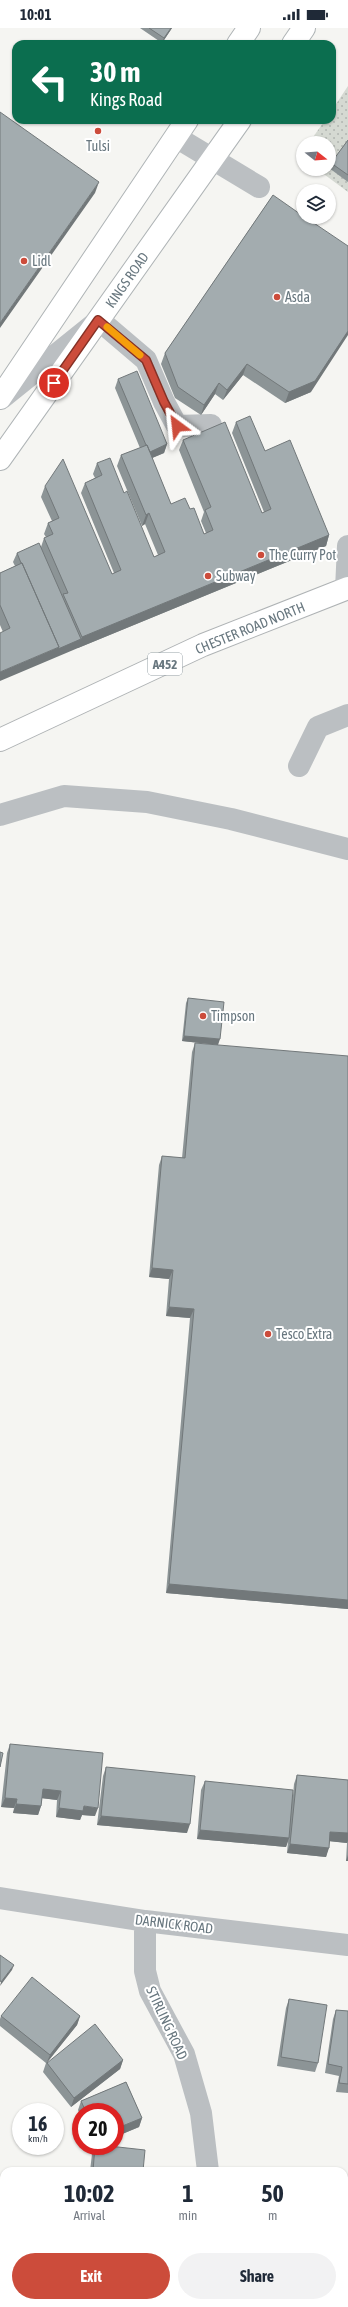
<!DOCTYPE html>
<html lang="en">
<head>
<meta charset="utf-8">
<style>
	:root { --surface:#fff; --page:#f2f2f3; --text:#1f2937; --muted:#747a83; --accent:#cc4c3b }
	body { margin:0; font-family:"Asap Condensed",sans-serif; background:var(--page); color:var(--text); height:100vh; display:flex; flex-direction:column; font-size:15px; white-space:nowrap }
	* { box-sizing:border-box; margin:0 }
	p { font-size:13px; color:var(--muted) }
	.icon { flex:none; width:22px; height:22px; fill:none; stroke:currentColor; stroke-width:2; stroke-linecap:round; stroke-linejoin:round }
	.map { position:relative; flex:1; overflow:hidden }
	.sheet { position:absolute; left:0px; top:2139px; width:348px; height:140px; display:flex; flex-direction:column; background:var(--surface); border-radius:12px 12px 0 0; box-shadow:0 1px 3px #0004 }
	.sheet>* { flex:none }
	.guide { position:absolute; left:12px; top:12px; width:324px; height:84px; border-radius:12px; box-shadow:0 1px 3px #0004; background:#0b6e4f; color:#fff; overflow:hidden }
	.needle { width:26px; rotate:107deg }
	.fabs { position:absolute; left:296px; top:108px; display:grid; gap:8px }
	.fabs a { display:grid; place-items:center; width:40px; height:40px; border-radius:50%; background:var(--surface); box-shadow:0 1px 3px #0004; font-size:20px }
	.speed { position:absolute; left:12px; top:2075px; display:flex; gap:8px; font-size:20px; font-weight:700; text-align:center }
	.speed>* { display:grid; place-content:center; width:52px; height:52px; border-radius:50%; background:var(--surface); box-shadow:0 1px 3px #0004; line-height:1 }
	.speed small { font-size:10px; font-weight:400 }
	.speed .limit { border:6px solid #d22; background:#fff; color:#111 }
	.pin { position:absolute; display:grid; place-items:center; width:34px; height:34px; color:#fff; margin:-17px; border:2px solid #fff; border-radius:50%; box-shadow:0 1px 4px #0007 }
	.me { position:absolute; width:44px; margin:-22px; rotate:330deg; stroke-linejoin:round; filter:drop-shadow(0 0 3px #0008) }
	.turn { display:flex; align-items:center; gap:14px; height:84px; padding:0 12px; font-size:18px }
	.turn .icon { width:52px; height:52px; stroke-width:2.5 }
	.turn b { display:block; font-size:28px; line-height:34px }
	.eta { display:flex; justify-content:space-evenly; align-items:center; height:68px; text-align:center }
	.eta b { font-size:24px; font-weight:700; line-height:28px }
	.button { display:flex; gap:8px; margin-top:auto; padding:8px 12px }
	.button a { flex:1; height:46px; border-radius:24px; background:var(--accent); color:#fff; font-size:16px; font-weight:700; line-height:46px; text-align:center }
	.button a+a { background:var(--page); color:var(--text) }
	.status { display:flex; justify-content:space-between; align-items:center; height:28px; padding:0 20px; background:var(--surface); direction:ltr }
	.status svg { height:11px; fill:currentColor }
	.map>svg:first-child { display:block }
</style>
</head>
<body>
<div class="status"><b>10:01</b><svg viewBox="0 0 49 12"><path d="M0 12V9h3v3zM5 12V6h3v6zM10 12V3h3v9zM15 12V0h3v12zM26 1h20v11H26zM47 4h2v5h-2z"/></svg></div>
<div class="map">
<svg width="348" height="2279" viewBox="0 0 348 2279">
	<defs>
		<pattern id="park-dots" width="8" height="8" patternUnits="userSpaceOnUse"><rect width="8" height="8" fill="#d5d9d2"/><path d="M2 2h.1M6 6h.1" fill="none" stroke="#b1b5b0" stroke-width="1.8" stroke-linecap="round"/></pattern>
	</defs>
	<rect width="100%" height="100%" fill="#f5f5f2"/>
	<path fill="url(#park-dots)" d="M 348,58 L 348,164 L 317,141 L 329,141 L 329,115 L 309,115 L 325,92 L 332,92 L 332,82 Z"/>
	<g fill="none" stroke-linecap="round" stroke-linejoin="round">
		<g stroke="#afb4b6" stroke-width="24">
			<path id="major" d="M 238,16 L 249,0
				M 293,16 L 304,0
				M 0,370 L 187,92
				M 0,431 L 240,92"/>
		</g>
		<g stroke="#afb3b5" stroke-width="24">
			<path id="highway" d="M 0,712 L 203,617 L 348,560"/>
		</g>
		<path stroke="#bbbfc2" stroke-width="22" d="M 176,109 L 259,159
			M 2,370 L 99,292 L 146,332 L 164,374 L 177,398 L 211,397
			M 346,561 L 348,518
			M 299,738 L 318,699 L 348,687
			M 0,787 L 64,768 L 147,774 L 231,791 L 348,821
			M 0,1870 L 145,1893 L 348,1917
			M 145,1893 L 145,1943 L 150,1963 L 184,2026 L 201,2085 L 208,2143
			M 193,2279 L 194,2275"/>
		<use href="#major" stroke="#fff" stroke-width="22"/>
		<use href="#highway" stroke="#fff" stroke-width="22"/>
	</g>
	<path fill="#8c9496" d="M 140,0 L 172,0 L 162,15 Z
		M 348,112 L 348,154 L 329,140 L 331,135 Z
		M 273,167 L 311,364 L 285,375 L 243,347 L 223,372 L 215,366 L 201,387 L 175,370 L 161,336 L 165,325 Z
		M 118,351 L 167,416 L 164,425 L 152,430 L 171,476 L 190,481 L 204,506 L 206,505 L 201,493 L 204,484 L 179,422 L 183,412 L 262,485 L 264,484 L 232,405 L 236,394 L 265,423 L 329,507 L 326,518 L 78,620 L 3,604 L 0,597 L 0,545 L 15,538 L 13,534 L 17,525 L 41,519 L 44,510 L 46,509 L 44,506 L 48,495 L 52,493 L 41,469 L 45,458 L 112,546 L 114,545 L 81,465 L 85,455 L 95,450 L 93,446 L 97,435 L 124,465 L 154,529 L 158,527 L 145,496 L 142,498 L 117,438 L 121,427 L 140,420 L 115,360 Z
		M 188,970 L 218,1017 L 182,1013 L 186,975 Z
		M 195,1015 L 348,1581 L 166,1565 L 190,1290 L 166,1288 L 169,1251 L 149,1249 L 159,1137 L 162,1128 L 182,1130 L 192,1024 Z
		M 10,1716 L 95,1788 L 82,1787 L 80,1792 L 56,1789 L 57,1772 L 42,1770 L 41,1778 L 38,1787 L 13,1785 L 14,1780 L 1,1779 L 7,1725 Z
		M 106,1739 L 187,1805 L 97,1797 L 103,1748 Z
		M 297,1747 L 348,1752 L 348,1833 L 346,1833 L 347,1815 L 330,1813 L 326,1829 L 287,1825 L 288,1813 L 286,1819 L 197,1811 L 201,1762 L 205,1753 L 293,1767 L 294,1756 Z
		M 289,1971 L 318,2035 L 315,2044 L 277,2038 L 286,1980 Z
		M 336,1982 L 348,1983 L 348,2065 L 336,2064 L 339,2048 L 325,2045 L 333,1991 Z
		M 1,1988 L 80,1988 L 77,1997 L 47,2034 L 123,2032 L 120,2041 L 71,2079 L 43,2044 L 46,2035 L 0,1998 L 0,1991 Z
		M 126,2054 L 142,2090 L 139,2099 L 115,2109 L 115,2084 L 81,2084 L 81,2090 L 78,2082 L 81,2073 Z
		M 95,2118 L 109,2118 L 143,2143 L 90,2143 L 92,2126 Z
		M 73,2275 L 130,2275 L 129,2279 L 73,2279 Z
		M 286,2275 L 338,2275 L 338,2279 L 285,2279 Z"/>
	<path fill="#72787a" d="M 171,0 L 172,0 L 162,15 L 164,10 Z
		M 99,154 L 95,165 L 0,300 L 0,295 Z
		M 348,303 L 348,307 L 311,364 L 285,375 L 289,364 Z
		M 247,336 L 243,347 L 223,372 L 227,362 Z
		M 219,355 L 215,366 L 201,387 L 204,377 Z
		M 167,416 L 164,425 L 145,433 L 148,424 Z
		M 149,485 L 145,496 L 142,498 L 146,487 Z
		M 329,507 L 326,518 L 78,620 L 0,653 L 0,644 L 59,619 L 81,611 L 82,609 Z
		M 184,1008 L 220,1011 L 218,1017 L 182,1013 Z
		M 152,1240 L 173,1242 L 169,1251 L 149,1249 Z
		M 169,1279 L 194,1281 L 190,1290 L 166,1288 Z
		M 169,1556 L 348,1572 L 348,1581 L 166,1565 Z
		M 43,1761 L 61,1763 L 57,1772 L 40,1770 Z
		M 5,1770 L 17,1771 L 14,1780 L 1,1779 Z
		M 16,1776 L 41,1778 L 38,1787 L 13,1785 Z
		M 84,1778 L 98,1780 L 95,1788 L 82,1787 L 80,1792 L 56,1789 L 59,1780 Z
		M 101,1788 L 190,1796 L 187,1805 L 97,1797 Z
		M 200,1802 L 289,1810 L 286,1819 L 197,1811 Z
		M 330,1804 L 348,1805 L 348,1813 L 347,1815 L 327,1813 Z
		M 290,1816 L 329,1820 L 326,1829 L 287,1825 Z
		M 348,1827 L 348,1833 L 346,1833 Z
		M 14,1937 L 12,1942 L 0,1958 L 1,1954 Z
		M 80,1988 L 77,1997 L 46,2036 L 50,2027 Z
		M 123,2032 L 120,2041 L 71,2079 L 74,2070 Z
		M 142,2090 L 139,2099 L 115,2109 L 115,2101 Z"/>
	<path fill="#a3acaf" stroke="#72787a" d="M 149,0 L 171,0 L 164,10 Z
		M 0,84 L 99,154 L 0,295 Z
		M 348,112 L 348,147 L 331,135 Z
		M 273,167 L 303,188 L 303,189 L 305,189 L 348,218 L 348,303 L 315,353 L 289,364 L 247,336 L 227,362 L 219,355 L 204,377 L 178,359 L 165,325 Z
		M 137,343 L 167,416 L 150,424 L 147,417 L 146,417 L 118,351 Z
		M 250,388 L 265,423 L 290,412 L 329,507 L 82,609 L 63,566 L 68,565 L 44,510 L 53,506 L 48,495 L 59,490 L 45,458 L 63,431 L 112,546 L 121,542 L 85,455 L 102,447 L 97,435 L 110,430 L 124,465 L 127,463 L 154,529 L 165,524 L 149,485 L 146,487 L 121,427 L 147,417 L 171,476 L 185,470 L 190,481 L 194,480 L 204,506 L 213,502 L 205,482 L 211,479 L 183,412 L 225,394 L 262,485 L 271,481 L 236,394 Z
		M 39,515 L 81,611 L 58,621 L 59,619 L 22,535 L 21,535 L 17,525 Z
		M 22,535 L 59,619 L 0,644 L 0,605 L 10,600 L 0,577 L 0,545 Z
		M 188,970 L 224,974 L 220,1011 L 184,1008 Z
		M 195,1015 L 348,1028 L 348,1572 L 169,1556 L 194,1281 L 169,1279 L 173,1242 L 152,1240 L 162,1128 L 185,1130 Z
		M 10,1716 L 103,1725 L 98,1780 L 84,1778 L 83,1783 L 59,1780 L 61,1763 L 43,1761 L 41,1778 L 16,1776 L 17,1771 L 5,1770 Z
		M 0,1724 L 3,1725 L 0,1739 Z
		M 106,1739 L 195,1748 L 190,1796 L 101,1788 Z
		M 297,1747 L 348,1752 L 348,1805 L 330,1804 L 329,1820 L 290,1816 Z
		M 205,1753 L 293,1762 L 289,1810 L 200,1802 Z
		M 0,1927 L 14,1937 L 1,1954 L 0,1952 Z
		M 32,1949 L 80,1988 L 50,2027 L 1,1988 Z
		M 289,1971 L 327,1977 L 318,2035 L 281,2029 Z
		M 336,1982 L 348,1983 L 348,2056 L 339,2055 L 342,2039 L 328,2036 Z
		M 95,1996 L 123,2032 L 74,2070 L 47,2035 Z
		M 126,2054 L 142,2090 L 115,2101 L 115,2084 L 86,2084 L 81,2073 Z
		M 95,2118 L 109,2118 L 145,2122 L 143,2143 L 93,2143 Z
		M 76,2275 L 130,2275 L 129,2279 L 75,2279 Z
		M 288,2275 L 338,2275 L 338,2279 L 287,2279 Z"/>
	<g fill="none" stroke-linecap="round" stroke-linejoin="round">
		<g stroke="#853126" stroke-width="10">
			<path id="route" d="M 54,355 L 98,292 L 146,332 L 164,374 L 177,398"/>
		</g>
		<use href="#route" stroke="#cc4c3b" stroke-width="7"/>
		<path stroke="#f59e0b" stroke-width="7" d="M 107,299 L 140,327"/>
	</g>
	<g fill="#cc4c3b" stroke="#fff" stroke-width="1.5">
		<circle cx="98" cy="103" r="4"/>
		<circle cx="24" cy="233" r="4"/>
		<circle cx="277" cy="269" r="4"/>
		<circle cx="261" cy="527" r="4"/>
		<circle cx="208" cy="548" r="4"/>
		<circle cx="203" cy="988" r="4"/>
		<circle cx="268" cy="1306" r="4"/>
	</g>
	<g text-anchor="middle" dominant-baseline="central" stroke-width="4" stroke-linejoin="round" paint-order="stroke">
		<rect fill="#fff" stroke="#95a0a5" stroke-width="1" x="148" y="625" width="34" height="22" rx="3"/>
		<g font-size="13" font-weight="bold" fill="#68777f">
			<text x="165" y="636">A452</text>
		</g>
		<g font-size="14" fill="#68777f" stroke="#fff" text-anchor="start">
			<text x="98" y="118" text-anchor="middle">Tulsi</text>
			<text x="32" y="233">Lidl</text>
			<text x="285" y="269">Asda</text>
			<text x="269" y="527">The Curry Pot</text>
			<text x="216" y="548">Subway</text>
			<text x="211" y="988">Timpson</text>
			<text x="276" y="1306">Tesco Extra</text>
		</g>
		<g font-size="14" fill="#68777f" stroke="#fff">
			<text transform="translate(127 252) rotate(-55)">KINGS ROAD</text>
			<text transform="translate(250 600) rotate(-22)">CHESTER ROAD NORTH</text>
			<text transform="translate(174 1896) rotate(7)">DARNICK ROAD</text>
			<text transform="translate(167 1995) rotate(65)">STIRLING ROAD</text>
		</g>
	</g>
</svg>
<div class="fabs">
<a><svg class="needle" viewBox="-14 -14 28 28"><path d="M0-13l5 13h-10z" fill="#e53935"/><path d="M0 13l5-13h-10z" fill="#747a83"/></svg></a>
<a><svg class="icon" aria-label="layers" viewBox="0 0 24 24"><path d="M12 4l9 5-9 5-9-5zM3 14l9 5 9-5"/></svg></a>
</div>
<div class="speed"><div>16<small>km/h</small></div><div class="limit">20</div></div>
<div class="pin" style="left:54px;top:355px;background:#d93025"><svg class="icon" aria-label="arrive" viewBox="0 0 24 24"><path d="M6 21V4h12l-3 4 3 4H6"/></svg></div>
<svg class="me" style="left:177px;top:398px" viewBox="-20 -20 40 40"><path d="M0-17L14 15 0 8-14 15z" fill="#cc4c3b" stroke="#fff" stroke-width="4"/></svg>
<div class="guide">
<div class="turn"><svg class="icon" aria-label="left" viewBox="0 0 24 24"><path d="M17 20v-9H6M10 6l-5 5 5 5"/></svg><div><b>30 m</b>Kings Road</div></div>
</div>
<section class="sheet">
<div class="eta">
<div><b>10:02</b><p>Arrival</p></div>
<div><b>1</b><p>min</p></div>
<div><b>50</b><p>m</p></div>
</div>
<div class="button"><a>Exit</a><a>Share</a></div>
</section>
</div>
</body>
</html>
